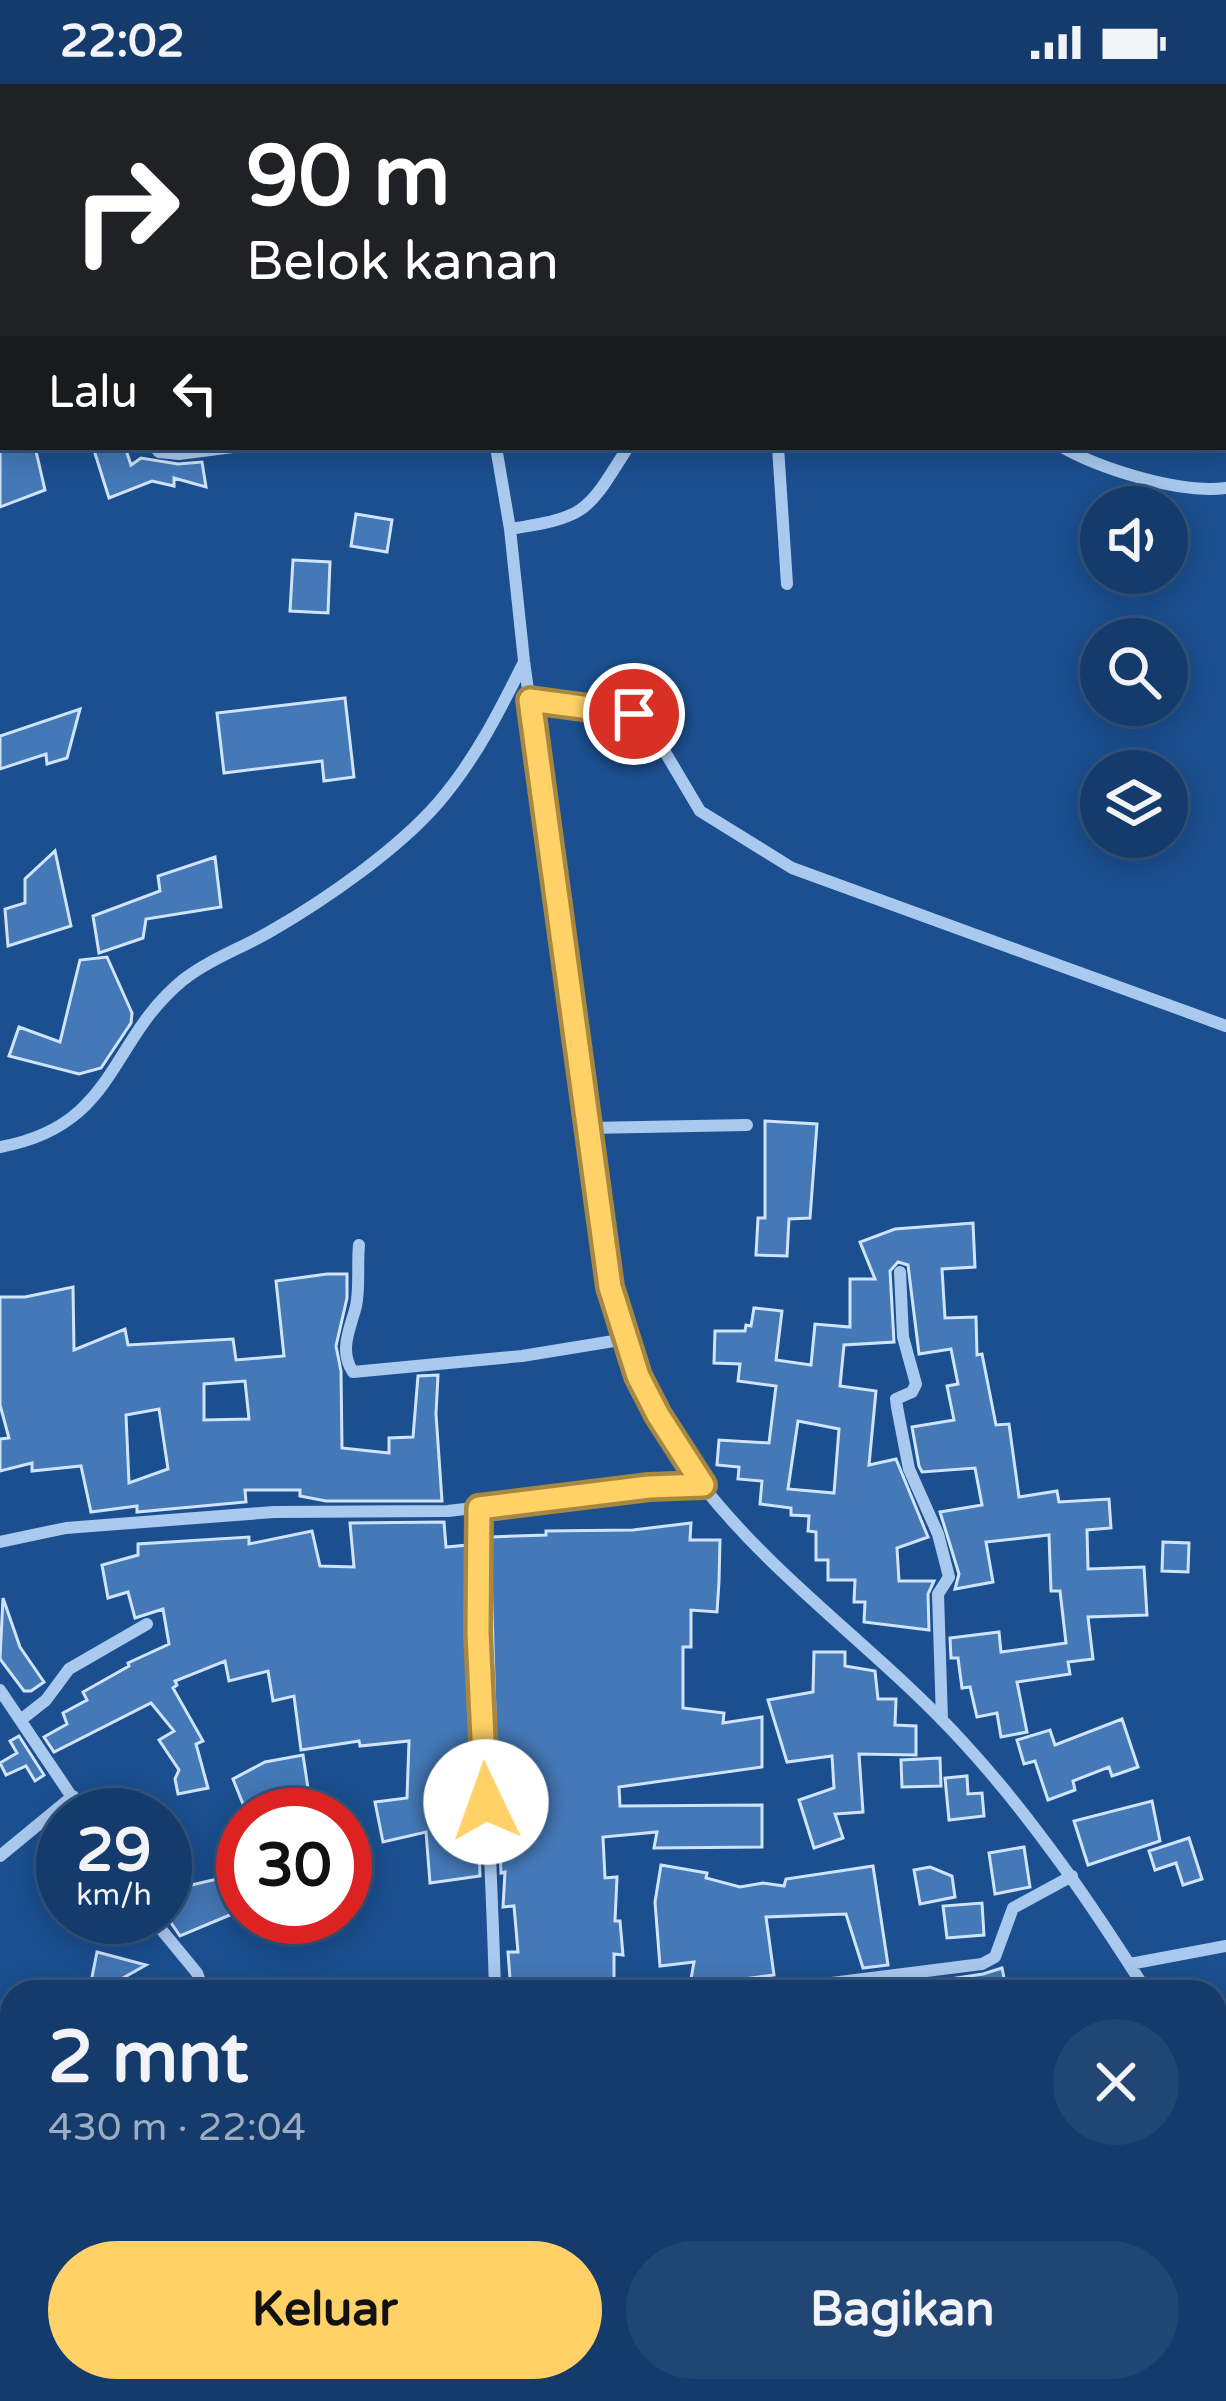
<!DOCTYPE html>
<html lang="id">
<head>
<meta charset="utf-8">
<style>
	:root { --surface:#143b6b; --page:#214673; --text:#f1f3f6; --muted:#9dadc1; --line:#33557e; --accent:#ffd166 }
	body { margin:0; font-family:"Varela Round",sans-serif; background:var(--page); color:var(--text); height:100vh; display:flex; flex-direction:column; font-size:45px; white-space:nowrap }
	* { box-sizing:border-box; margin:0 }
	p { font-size:39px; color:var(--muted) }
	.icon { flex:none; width:66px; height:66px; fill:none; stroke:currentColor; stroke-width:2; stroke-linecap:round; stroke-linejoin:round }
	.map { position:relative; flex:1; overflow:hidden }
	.sheet { position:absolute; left:0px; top:1896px; width:1227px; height:423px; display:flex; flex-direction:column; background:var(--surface); border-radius:36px 36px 0 0; box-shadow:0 6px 30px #0003,0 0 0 3px var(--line) }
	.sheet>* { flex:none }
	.top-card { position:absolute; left:0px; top:0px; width:1227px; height:366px; box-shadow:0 6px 30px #0003,0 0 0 3px var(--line); background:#202124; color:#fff; overflow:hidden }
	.tools { position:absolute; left:1080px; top:402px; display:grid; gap:24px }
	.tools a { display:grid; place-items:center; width:108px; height:108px; border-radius:50%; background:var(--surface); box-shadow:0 6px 30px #0003,0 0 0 3px var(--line); font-size:60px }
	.speed { position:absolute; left:36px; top:1704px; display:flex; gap:24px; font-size:60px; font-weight:700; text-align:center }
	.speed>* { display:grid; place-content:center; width:156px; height:156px; border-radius:50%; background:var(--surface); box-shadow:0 6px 30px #0003,0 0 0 3px var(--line); line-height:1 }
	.speed small { font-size:30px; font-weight:400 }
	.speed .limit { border:18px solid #d22; background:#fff; color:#111 }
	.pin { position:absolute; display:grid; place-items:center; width:102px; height:102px; color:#fff; margin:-51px; border:6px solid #fff; border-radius:50%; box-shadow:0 3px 12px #0007 }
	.me { position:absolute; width:132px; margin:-66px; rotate:357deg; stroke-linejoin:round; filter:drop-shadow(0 0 9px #0008) }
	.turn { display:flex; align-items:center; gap:42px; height:252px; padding:0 48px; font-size:54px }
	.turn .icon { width:156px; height:156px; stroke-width:2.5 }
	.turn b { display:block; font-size:84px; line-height:102px }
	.then { display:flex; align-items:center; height:114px; padding:0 48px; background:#0003; gap:24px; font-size:45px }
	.round { display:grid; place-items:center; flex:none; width:126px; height:126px; border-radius:63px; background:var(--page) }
	.summary { display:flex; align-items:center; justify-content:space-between; height:204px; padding:0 48px }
	h1 { font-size:72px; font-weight:700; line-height:90px }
	.action { display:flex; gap:24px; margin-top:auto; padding:24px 48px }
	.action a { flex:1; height:138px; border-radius:72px; background:var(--accent); color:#111; font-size:48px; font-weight:700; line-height:138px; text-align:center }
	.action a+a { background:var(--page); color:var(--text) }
	.status { display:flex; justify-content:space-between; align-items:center; height:84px; padding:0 60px; background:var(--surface); direction:ltr }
	.status svg { height:33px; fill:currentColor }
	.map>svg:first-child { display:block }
</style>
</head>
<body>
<div class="status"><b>22:02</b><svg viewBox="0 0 49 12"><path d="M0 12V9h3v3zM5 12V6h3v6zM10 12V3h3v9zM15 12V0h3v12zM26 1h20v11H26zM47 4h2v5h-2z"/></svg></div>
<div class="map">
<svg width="1226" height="2317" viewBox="0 0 1226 2317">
	<rect width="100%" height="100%" fill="#1b4f8f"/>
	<path fill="#4478b7" stroke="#cfe3fa" stroke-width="3" fill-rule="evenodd" d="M 0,363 L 35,363 L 45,406 L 0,423 Z
		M 93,363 L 125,363 L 131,381 L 141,374 L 178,380 L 202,378 L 206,403 L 174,394 L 174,402 L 152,397 L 109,414 Z
		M 356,430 L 392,436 L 387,468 L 351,462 Z
		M 293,476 L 330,478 L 328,529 L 290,527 Z
		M 345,614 L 354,693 L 324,697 L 322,677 L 224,689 L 217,629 Z
		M 80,625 L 67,674 L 47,680 L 46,670 L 0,685 L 0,652 Z
		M 55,767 L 71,842 L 8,862 L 5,825 L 25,819 L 25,795 Z
		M 215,773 L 221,823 L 146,835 L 143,854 L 99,869 L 93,832 L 160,807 L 158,792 Z
		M 107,873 L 132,929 L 131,939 L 101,984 L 79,990 L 9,972 L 19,943 L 60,958 L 80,876 Z
		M 765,1037 L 817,1040 L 810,1134 L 789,1135 L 787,1172 L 756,1171 L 758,1134 L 765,1134 Z
		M 973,1139 L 975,1183 L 942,1185 L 945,1234 L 976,1233 L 977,1271 L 982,1270 L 996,1341 L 1009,1340 L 1019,1413 L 1057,1407 L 1059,1418 L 1109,1415 L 1111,1444 L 1087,1446 L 1088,1485 L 1144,1483 L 1147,1531 L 1088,1533 L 1093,1575 L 1068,1578 L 1070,1590 L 1017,1598 L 1027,1648 L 1001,1653 L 997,1629 L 977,1633 L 970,1603 L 962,1604 L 958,1574 L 951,1574 L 950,1554 L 999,1548 L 1001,1568 L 1066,1559 L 1060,1507 L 1051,1507 L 1049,1451 L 986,1458 L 993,1498 L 955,1505 L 959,1490 L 940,1428 L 982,1421 L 975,1384 L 922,1388 L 919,1382 L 912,1343 L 954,1336 L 947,1302 L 958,1300 L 951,1265 L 919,1270 L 908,1181 L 898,1178 L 890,1187 L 894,1258 L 844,1261 L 840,1302 L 876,1307 L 869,1381 L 896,1375 L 928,1453 L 897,1464 L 899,1497 L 934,1497 L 928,1510 L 929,1546 L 864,1538 L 865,1518 L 854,1518 L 855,1496 L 828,1496 L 828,1476 L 816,1476 L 816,1448 L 808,1447 L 809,1432 L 791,1431 L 791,1424 L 760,1420 L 762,1397 L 738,1395 L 739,1383 L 717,1381 L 719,1356 L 769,1359 L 776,1302 L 738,1297 L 740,1280 L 714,1279 L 715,1247 L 745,1247 L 746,1241 L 751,1242 L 754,1224 L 782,1227 L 776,1276 L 811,1281 L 815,1240 L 850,1243 L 850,1195 L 875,1195 L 860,1158 L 895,1145 ZM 798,1337 L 839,1345 L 834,1409 L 788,1405 Z
		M 327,1190 L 347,1190 L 347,1214 L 336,1262 L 341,1287 L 342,1364 L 389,1369 L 389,1354 L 413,1353 L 418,1292 L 438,1291 L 436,1330 L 442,1417 L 326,1417 L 300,1412 L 300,1406 L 245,1406 L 246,1418 L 137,1428 L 137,1422 L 91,1428 L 81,1382 L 32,1387 L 32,1379 L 0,1387 L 0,1355 L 9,1354 L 0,1321 L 0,1213 L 25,1213 L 73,1203 L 74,1266 L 125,1245 L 128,1261 L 233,1255 L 236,1276 L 284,1272 L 276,1197 ZM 245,1297 L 249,1335 L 204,1336 L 204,1300 ZM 159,1325 L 168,1385 L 129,1399 L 126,1331 Z
		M 444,1438 L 446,1463 L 469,1461 L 480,1792 L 430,1799 L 426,1748 L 383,1758 L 375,1718 L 407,1714 L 409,1657 L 360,1662 L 359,1657 L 301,1666 L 294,1612 L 273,1617 L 268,1587 L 229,1597 L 225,1577 L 175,1597 L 177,1601 L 173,1604 L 203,1657 L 196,1660 L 208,1704 L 178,1710 L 175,1695 L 179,1686 L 159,1656 L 174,1647 L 151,1619 L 54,1668 L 44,1653 L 67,1640 L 63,1629 L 87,1616 L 83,1608 L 129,1582 L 128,1579 L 169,1560 L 163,1525 L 135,1534 L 128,1508 L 108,1514 L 102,1481 L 138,1471 L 138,1460 L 249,1453 L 249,1460 L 312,1447 L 320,1482 L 354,1483 L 350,1439 Z
		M 691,1439 L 690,1456 L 720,1456 L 719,1498 L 717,1528 L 691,1526 L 691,1563 L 683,1563 L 683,1624 L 724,1629 L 723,1639 L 762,1633 L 762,1683 L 619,1703 L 620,1722 L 762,1721 L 762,1763 L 654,1764 L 657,1748 L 603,1753 L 605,1794 L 617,1793 L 615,1837 L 620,1837 L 623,1871 L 614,1870 L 614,1908 L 511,1908 L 508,1868 L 518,1868 L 514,1822 L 503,1823 L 505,1788 L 501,1789 L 496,1666 L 490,1453 L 546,1451 L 546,1447 L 633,1446 Z
		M 1163,1458 L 1189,1459 L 1188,1488 L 1162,1487 Z
		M 3,1514 L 20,1563 L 44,1598 L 31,1607 L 24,1607 L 0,1575 Z
		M 814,1568 L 845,1568 L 845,1582 L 875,1587 L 878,1615 L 896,1615 L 895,1641 L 916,1642 L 916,1671 L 859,1670 L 863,1728 L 835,1730 L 843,1754 L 814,1764 L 799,1716 L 834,1704 L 832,1672 L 787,1678 L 768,1616 L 813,1608 Z
		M 1122,1635 L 1138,1683 L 1112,1692 L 1109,1683 L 1073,1697 L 1075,1706 L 1048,1716 L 1035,1677 L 1024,1680 L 1017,1656 L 1050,1646 L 1055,1661 Z
		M 19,1652 L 44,1691 L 35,1697 L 26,1682 L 6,1691 L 0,1679 L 17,1669 L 10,1657 Z
		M 303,1671 L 312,1731 L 268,1731 L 266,1712 L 243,1720 L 233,1695 L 265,1678 Z
		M 940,1674 L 941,1702 L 902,1703 L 901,1676 Z
		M 967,1692 L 968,1710 L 982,1709 L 984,1732 L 949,1736 L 945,1694 Z
		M 1152,1717 L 1160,1757 L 1088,1781 L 1074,1737 Z
		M 1189,1754 L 1202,1795 L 1183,1801 L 1176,1779 L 1155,1786 L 1149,1767 Z
		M 1024,1763 L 1030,1803 L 995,1810 L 989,1769 Z
		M 661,1781 L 707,1789 L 706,1794 L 740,1803 L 763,1799 L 784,1802 L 786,1795 L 873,1782 L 888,1881 L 863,1884 L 846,1830 L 766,1833 L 774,1891 L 713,1899 L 691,1895 L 694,1878 L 660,1882 L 655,1818 Z
		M 930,1783 L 952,1792 L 955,1813 L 920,1820 L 914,1786 Z
		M 230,1792 L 237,1828 L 180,1852 L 165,1830 L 165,1806 L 182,1794 L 187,1802 Z
		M 982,1819 L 984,1851 L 947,1854 L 943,1822 Z
		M 97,1868 L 146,1881 L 98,1908 L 89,1908 Z
		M 1002,1884 L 1007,1908 L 864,1908 L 983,1890 Z"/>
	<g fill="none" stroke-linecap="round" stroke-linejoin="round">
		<path stroke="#a9c9ee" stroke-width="12" d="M 312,0 L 325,3
			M 150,3 L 170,0
			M 478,3 L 479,0
			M 0,44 L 3,44
			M 155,363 L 159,368 L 179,370 L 233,363
			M 496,363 L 510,445 L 524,577 L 610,1203 C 632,1274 656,1341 702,1401 C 777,1497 881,1568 963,1658 C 1033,1734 1092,1821 1147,1908
			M 778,363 L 787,500
			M 1062,363 C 1101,385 1180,410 1226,404
			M 510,445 C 588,433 587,428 628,363
			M 529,616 L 634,630 L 649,641 L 700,727 L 792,784 L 1226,942
			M 588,1044 L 747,1041
			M 0,1063 C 117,1042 108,957 183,896 C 210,875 242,864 271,847 C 325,816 397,766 438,719 C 475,676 499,628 524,578
			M 359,1161 C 357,1180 360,1204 356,1222 C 351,1243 338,1266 353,1288 L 522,1272 L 626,1255
			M 900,1188 L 903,1253 L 916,1300 L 912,1308 L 896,1315 L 897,1323 L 909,1385 L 938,1450 L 949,1493 L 938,1510 L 942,1636
			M 479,1424 C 478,1586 491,1746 495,1908
			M 0,1458 L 66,1444 L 274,1428 L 448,1427 L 649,1403 L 703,1401
			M 0,1606 L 84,1731
			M 22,1635 L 46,1616 L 69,1585 L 147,1540
			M 0,1772 L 73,1712
			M 151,1833 L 197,1889 L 204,1908
			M 1130,1880 L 1226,1862
			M 760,1908 L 982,1880 L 995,1873 L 1013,1824 L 1072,1792
			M 1215,2015 L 1226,2032
			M 274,2307 L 280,2317
			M 468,2317 L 474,2307"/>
	</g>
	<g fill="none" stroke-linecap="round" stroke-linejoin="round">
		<g stroke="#a68842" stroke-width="30">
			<path id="route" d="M 486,1718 L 478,1549 L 479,1424 L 649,1403 L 703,1401 L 658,1331 L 638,1292 L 610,1203 L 530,616 L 634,630"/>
		</g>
		<use href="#route" stroke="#ffd166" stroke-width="21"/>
	</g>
</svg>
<div class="tools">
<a><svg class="icon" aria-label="sound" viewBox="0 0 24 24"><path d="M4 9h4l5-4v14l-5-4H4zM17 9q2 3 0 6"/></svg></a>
<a><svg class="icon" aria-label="search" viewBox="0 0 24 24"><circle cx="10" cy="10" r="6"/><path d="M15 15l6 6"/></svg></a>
<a><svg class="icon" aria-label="layers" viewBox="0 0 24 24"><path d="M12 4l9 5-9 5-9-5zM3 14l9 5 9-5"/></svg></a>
</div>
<div class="speed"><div>29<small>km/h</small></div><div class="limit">30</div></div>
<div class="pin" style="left:634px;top:630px;background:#d93025"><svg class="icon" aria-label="arrive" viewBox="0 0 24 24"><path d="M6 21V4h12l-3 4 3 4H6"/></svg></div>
<svg class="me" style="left:486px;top:1718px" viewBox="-20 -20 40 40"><circle r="19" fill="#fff"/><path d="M0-13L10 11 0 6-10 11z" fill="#ffd166"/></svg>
<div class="top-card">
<div class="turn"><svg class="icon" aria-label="right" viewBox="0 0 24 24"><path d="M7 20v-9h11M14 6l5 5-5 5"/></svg><div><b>90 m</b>Belok kanan</div></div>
<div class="then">Lalu<svg class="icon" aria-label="left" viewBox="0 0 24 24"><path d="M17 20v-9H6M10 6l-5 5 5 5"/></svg></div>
</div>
<section class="sheet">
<div class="summary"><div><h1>2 mnt</h1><p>430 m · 22:04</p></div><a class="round"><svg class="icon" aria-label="close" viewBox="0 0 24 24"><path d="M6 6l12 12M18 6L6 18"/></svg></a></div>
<div class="action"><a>Keluar</a><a>Bagikan</a></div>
</section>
</div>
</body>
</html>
